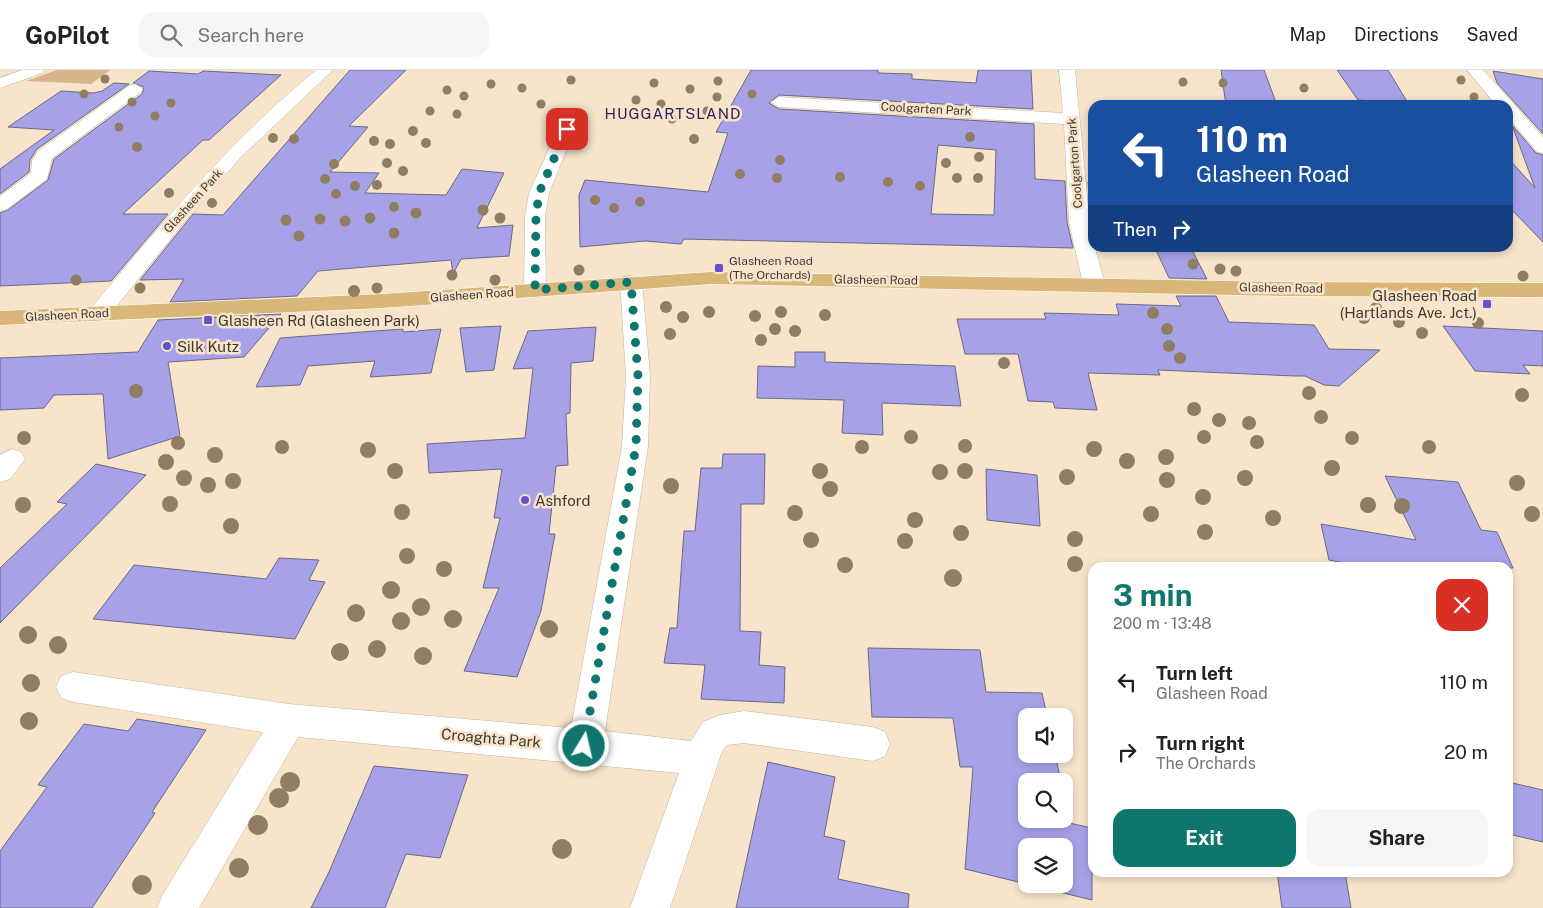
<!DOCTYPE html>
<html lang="en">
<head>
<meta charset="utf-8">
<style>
	:root { --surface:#fff; --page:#f6f6f6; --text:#222; --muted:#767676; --line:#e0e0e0; --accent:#0f766e }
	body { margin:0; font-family:"Public Sans",sans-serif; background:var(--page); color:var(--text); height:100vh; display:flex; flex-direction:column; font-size:19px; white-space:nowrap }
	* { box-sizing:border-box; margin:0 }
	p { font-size:16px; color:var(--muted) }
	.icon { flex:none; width:28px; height:28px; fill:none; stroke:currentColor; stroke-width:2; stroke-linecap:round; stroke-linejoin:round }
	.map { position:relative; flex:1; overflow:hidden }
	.details { position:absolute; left:1088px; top:492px; width:425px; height:315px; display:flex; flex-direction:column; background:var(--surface); border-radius:15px; box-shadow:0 2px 8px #0003 }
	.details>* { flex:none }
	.guide { position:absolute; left:1088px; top:30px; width:425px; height:152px; border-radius:15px; box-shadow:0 2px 8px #0003; background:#1a4fa0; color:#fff; overflow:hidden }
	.buttons { position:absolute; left:1018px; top:638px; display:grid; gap:10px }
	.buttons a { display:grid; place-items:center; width:55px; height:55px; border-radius:10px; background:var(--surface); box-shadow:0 2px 8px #0003; font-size:25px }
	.pin { position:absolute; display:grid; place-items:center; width:42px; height:42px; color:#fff; margin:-21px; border-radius:10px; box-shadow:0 2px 8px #0006 }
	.me { position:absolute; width:55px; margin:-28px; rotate:9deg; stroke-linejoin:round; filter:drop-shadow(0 0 4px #0008) }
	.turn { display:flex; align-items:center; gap:18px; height:105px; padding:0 25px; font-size:22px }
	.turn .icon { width:65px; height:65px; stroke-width:2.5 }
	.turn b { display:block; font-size:35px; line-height:42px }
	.then { display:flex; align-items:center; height:48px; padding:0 25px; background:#0003; gap:10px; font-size:19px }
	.round { display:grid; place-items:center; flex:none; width:52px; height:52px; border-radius:15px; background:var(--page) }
	.summary { display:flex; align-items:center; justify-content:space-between; height:85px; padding:0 25px }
	h1 { font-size:30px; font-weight:700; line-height:38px; color:var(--accent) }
	.action { display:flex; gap:10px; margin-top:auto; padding:10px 25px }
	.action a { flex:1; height:58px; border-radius:15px; background:var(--accent); color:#fff; font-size:20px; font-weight:700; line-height:58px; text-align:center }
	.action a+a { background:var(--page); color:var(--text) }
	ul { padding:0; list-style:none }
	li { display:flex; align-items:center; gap:15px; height:70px; padding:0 25px }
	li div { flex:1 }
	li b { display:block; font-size:19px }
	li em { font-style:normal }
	header { display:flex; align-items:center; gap:30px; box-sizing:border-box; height:70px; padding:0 25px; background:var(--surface); border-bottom:1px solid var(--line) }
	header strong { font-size:24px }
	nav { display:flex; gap:28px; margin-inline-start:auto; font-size:18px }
	.search { width:350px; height:45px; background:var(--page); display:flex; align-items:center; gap:12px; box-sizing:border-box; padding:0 18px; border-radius:15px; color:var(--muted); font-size:19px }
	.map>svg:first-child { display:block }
</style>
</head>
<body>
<header>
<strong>GoPilot</strong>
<div class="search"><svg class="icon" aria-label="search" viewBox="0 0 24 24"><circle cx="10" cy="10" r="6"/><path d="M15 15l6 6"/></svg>Search here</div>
<nav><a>Map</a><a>Directions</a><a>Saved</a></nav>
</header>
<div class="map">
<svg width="1543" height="838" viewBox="0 0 1543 838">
	<rect width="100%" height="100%" fill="#f7e4cb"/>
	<path fill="#d6b689" d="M 57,0 L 110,0 L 91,14 L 26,11 Z"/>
	<path fill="#a7a2e8" stroke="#6a6982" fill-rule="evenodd" d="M 350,0 L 406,0 L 349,56 L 368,57 L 330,102 L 379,103 L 365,123 L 446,125 L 462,99 L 504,103 L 477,158 L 513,155 L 509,186 L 461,189 L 453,204 L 451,190 L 318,201 L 297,226 L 170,232 L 184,209 L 140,210 L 193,144 L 223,145 Z
		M 751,0 L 878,0 L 878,3 L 912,4 L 912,9 L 976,13 L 978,0 L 1031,0 L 1033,39 L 779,25 L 769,33 L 779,39 L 1034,54 L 1035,109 L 1065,111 L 1067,152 L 1073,178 L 684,169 L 681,174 L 645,171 L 580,177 L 579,125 L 585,110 L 708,122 L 728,63 L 716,62 ZM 938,75 L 996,80 L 994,145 L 931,144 Z
		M 1221,0 L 1264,0 L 1277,35 L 1226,35 Z
		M 1337,0 L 1388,0 L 1408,33 L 1358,30 Z
		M 149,1 L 198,4 L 203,1 L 281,5 L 209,70 L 203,70 L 123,144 L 168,144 L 111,211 L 0,216 L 0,143 L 8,140 L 48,110 L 54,89 L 142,24 L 144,17 L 133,13 Z
		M 1493,1 L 1543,9 L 1543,64 L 1497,13 Z
		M 114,13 L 129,14 L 37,79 L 30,90 L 29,102 L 0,124 L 0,99 L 54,60 L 8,57 L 61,21 L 94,23 L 102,21 Z
		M 1512,55 L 1536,83 L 1543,85 L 1543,172 L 1508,136 L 1508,88 L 1535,118 Z
		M 1088,112 L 1092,112 L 1092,164 Z
		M 1155,178 L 1191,178 L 1207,209 L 1169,208 Z
		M 1176,226 L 1216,226 L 1229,252 L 1314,255 L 1329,279 L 1380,280 L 1339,316 L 1324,315 L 1305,306 L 1295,306 L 1158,300 L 1160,305 L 1088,303 L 1097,340 L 1055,338 L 1053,332 L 1028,331 L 1018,284 L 965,284 L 957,249 L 1046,249 L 1044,243 L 1119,245 L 1116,234 L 1181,236 Z
		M 281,244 L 244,287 L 168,292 L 180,366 L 108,389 L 103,324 L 54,325 L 44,338 L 0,340 L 0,288 L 138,282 L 158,250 Z
		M 501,256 L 494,300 L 466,302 L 460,258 Z
		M 1443,256 L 1543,261 L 1543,296 L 1523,295 L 1530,304 L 1475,301 Z
		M 596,257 L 593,291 L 571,293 L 570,343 L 566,344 L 568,395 L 556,396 L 549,464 L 555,464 L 541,541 L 517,607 L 464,601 L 499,518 L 483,518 L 500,448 L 494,448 L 502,399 L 429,403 L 427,374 L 525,368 L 533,298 L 513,299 L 528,261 Z
		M 403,259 L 403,262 L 441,259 L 431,303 L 370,307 L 375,291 L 308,296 L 300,315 L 256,317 L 280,268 Z
		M 795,282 L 825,282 L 825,292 L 955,296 L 961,336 L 882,333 L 883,365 L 842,363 L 844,330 L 757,328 L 758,296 L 795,297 Z
		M 723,384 L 765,384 L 764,434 L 741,434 L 740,561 L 761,562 L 759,595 L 785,597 L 784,633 L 701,629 L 705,595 L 664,593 L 670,558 L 677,558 L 684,461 L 695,461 L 701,398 L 722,398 Z
		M 96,394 L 146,405 L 0,553 L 0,498 L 67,434 L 57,432 Z
		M 986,399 L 1037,405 L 1040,456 L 987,450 Z
		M 1385,406 L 1458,412 L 1481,460 L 1497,462 L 1513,498 L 1370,498 L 1329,490 L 1321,454 L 1416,470 Z
		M 279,488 L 319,490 L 309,510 L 325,512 L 295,569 L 93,549 L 134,495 L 266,509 Z
		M 868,578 L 980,580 L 986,622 L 1042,623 L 1047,646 L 1026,646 L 1026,684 L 1055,684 L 1061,711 L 1026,711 L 1026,749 L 1064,749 L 1064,727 L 1069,753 L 1092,758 L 1092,830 L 965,799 L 973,697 L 960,697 L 953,648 L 872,647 ZM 1026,776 L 1064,776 L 1064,814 L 1026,814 Z
		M 137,649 L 206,660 L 152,742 L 155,743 L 92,838 L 0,838 L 0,781 L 47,717 L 38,715 L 84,654 L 128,661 Z
		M 768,692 L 835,707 L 824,766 L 845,771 L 838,809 L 909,824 L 908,838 L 736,838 Z
		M 374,696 L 468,705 L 440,788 L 406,784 L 385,838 L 311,838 L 329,802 Z
		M 1508,712 L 1543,720 L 1543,772 L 1508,764 Z
		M 1277,802 L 1345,802 L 1351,838 L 1282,838 Z"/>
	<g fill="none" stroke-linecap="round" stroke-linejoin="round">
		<g stroke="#c5b49b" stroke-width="1">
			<path id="minor" d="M 22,0 L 45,0 L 42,3 L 0,18 L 0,8 Z
				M 316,0 L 333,0 L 240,88 L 185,151 L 107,248 L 99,250 L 91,248 L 88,243 L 91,238 C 161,154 231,70 316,0 Z
				M 1059,0 L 1075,0 L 1092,178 L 1095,178 L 1105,214 L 1102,219 L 1094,220 L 1086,219 L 1083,214 L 1069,152 L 1064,54 L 779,37 L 771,32 L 779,27 L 1063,43 Z
				M 1467,0 L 1483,0 L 1543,67 L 1543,83 L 1537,82 L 1508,47 L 1508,35 L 1496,35 Z
				M 135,14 L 143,19 L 141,22 L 52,88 L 47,109 L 7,139 L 0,141 L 0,126 L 31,103 L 32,91 L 38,81 L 129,16 Z
				M 572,41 L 578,42 L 580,46 L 549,123 L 545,147 L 546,220 L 543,225 L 535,227 L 527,225 L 524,220 L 525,147 L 529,123 L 564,46 L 566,42 Z
				M 631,206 L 639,207 L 642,212 L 650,306 L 648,376 L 605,661 L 691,671 L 703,652 L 720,645 L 744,641 L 873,657 L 885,662 L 890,674 L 885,686 L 873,691 L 744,673 L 727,675 L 722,681 L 670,838 L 630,838 L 679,703 L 298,667 L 199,838 L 157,838 L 163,824 L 263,662 L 73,632 L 61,628 L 56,617 L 61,606 L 73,602 L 289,634 L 571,658 L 622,376 L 626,306 L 620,212 L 623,207 Z
				M 12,379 L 21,382 L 25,389 L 10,409 L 0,412 L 0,385 Z"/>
		</g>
		<g stroke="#fff" stroke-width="1">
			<path id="major" d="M 711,202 L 1281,212 L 1543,213 L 1543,227 L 1281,226 L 711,214 L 382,238 L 0,255 L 0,241 L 382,224 Z"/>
		</g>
		<use href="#minor" fill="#fff" fill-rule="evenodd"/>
		<use href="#major" fill="#d9b779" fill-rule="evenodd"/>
	</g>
	<g fill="#917e62">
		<circle cx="105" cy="9" r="4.5"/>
		<circle cx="571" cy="10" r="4.5"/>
		<circle cx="1461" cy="10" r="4.5"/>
		<circle cx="718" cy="11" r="4.5"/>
		<circle cx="1183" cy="12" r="4.5"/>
		<circle cx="654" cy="13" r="4.5"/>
		<circle cx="1223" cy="13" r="4.5"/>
		<circle cx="491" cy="14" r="4.5"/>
		<circle cx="522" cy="18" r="4.5"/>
		<circle cx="1304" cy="18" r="4.5"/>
		<circle cx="690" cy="19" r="4.5"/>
		<circle cx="447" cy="20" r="4.5"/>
		<circle cx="84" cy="24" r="4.5"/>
		<circle cx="752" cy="24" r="4.5"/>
		<circle cx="464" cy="26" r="4.5"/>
		<circle cx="717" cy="27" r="4.5"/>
		<circle cx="1474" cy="27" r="4.5"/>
		<circle cx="636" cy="30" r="4.5"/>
		<circle cx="132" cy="32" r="4.5"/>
		<circle cx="171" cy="33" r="4.5"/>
		<circle cx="541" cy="34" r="4.5"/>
		<circle cx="661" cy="34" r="4.5"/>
		<circle cx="430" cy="41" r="4.5"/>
		<circle cx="707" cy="41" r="4.5"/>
		<circle cx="457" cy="44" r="4.5"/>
		<circle cx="155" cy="46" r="4.5"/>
		<circle cx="555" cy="46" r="4.5"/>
		<circle cx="672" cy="49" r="4.5"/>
		<circle cx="119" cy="57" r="4.5"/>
		<circle cx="413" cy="61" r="5"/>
		<circle cx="970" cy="67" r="5"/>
		<circle cx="273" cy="68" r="5"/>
		<circle cx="294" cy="69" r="5"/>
		<circle cx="694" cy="69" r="5"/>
		<circle cx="374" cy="71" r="5"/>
		<circle cx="426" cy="73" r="5"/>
		<circle cx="390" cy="74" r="5"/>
		<circle cx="137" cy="77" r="5"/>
		<circle cx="979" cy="87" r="5"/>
		<circle cx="780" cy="90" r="5"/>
		<circle cx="387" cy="93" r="5"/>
		<circle cx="946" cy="93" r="5"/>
		<circle cx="334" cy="94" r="5"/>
		<circle cx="403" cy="101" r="5"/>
		<circle cx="740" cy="104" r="5"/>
		<circle cx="840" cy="107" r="5"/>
		<circle cx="777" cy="108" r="5"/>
		<circle cx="957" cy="108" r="5"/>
		<circle cx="978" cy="108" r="5"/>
		<circle cx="325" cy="109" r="5"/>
		<circle cx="888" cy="112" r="5"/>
		<circle cx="377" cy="115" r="5"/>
		<circle cx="355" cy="116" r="5"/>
		<circle cx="920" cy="116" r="5"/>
		<circle cx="169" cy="123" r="5"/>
		<circle cx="336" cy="124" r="5"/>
		<circle cx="595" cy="130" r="5"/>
		<circle cx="640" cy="132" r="5"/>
		<circle cx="212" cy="133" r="5"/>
		<circle cx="394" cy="137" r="5"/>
		<circle cx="614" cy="138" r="5"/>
		<circle cx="483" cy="140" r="5.5"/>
		<circle cx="416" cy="143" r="5.5"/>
		<circle cx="370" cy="148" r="5.5"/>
		<circle cx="500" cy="148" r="5.5"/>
		<circle cx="320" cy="149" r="5.5"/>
		<circle cx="286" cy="150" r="5.5"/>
		<circle cx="345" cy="151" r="5.5"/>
		<circle cx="394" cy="163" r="5.5"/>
		<circle cx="299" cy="166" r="5.5"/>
		<circle cx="1193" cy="194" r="5.5"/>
		<circle cx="1220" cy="199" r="5.5"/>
		<circle cx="579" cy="200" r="5.5"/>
		<circle cx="1236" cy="201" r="5.5"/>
		<circle cx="452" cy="205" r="5.5"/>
		<circle cx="1523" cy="206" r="5.5"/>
		<circle cx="76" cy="210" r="5.5"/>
		<circle cx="495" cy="210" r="5.5"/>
		<circle cx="140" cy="218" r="5.5"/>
		<circle cx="377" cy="218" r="5.5"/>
		<circle cx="354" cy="221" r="6"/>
		<circle cx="666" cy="237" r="6"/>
		<circle cx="1376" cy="238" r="6"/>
		<circle cx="709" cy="242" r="6"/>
		<circle cx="781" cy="242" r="6"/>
		<circle cx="1153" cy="243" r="6"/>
		<circle cx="825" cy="245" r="6"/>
		<circle cx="755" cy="246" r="6"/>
		<circle cx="683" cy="247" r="6"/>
		<circle cx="1364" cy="248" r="6"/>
		<circle cx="1399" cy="252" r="6"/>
		<circle cx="1478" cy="253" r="6"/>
		<circle cx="775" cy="259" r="6"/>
		<circle cx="1167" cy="259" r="6"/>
		<circle cx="795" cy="261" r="6"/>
		<circle cx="1422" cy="263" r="6"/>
		<circle cx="670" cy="264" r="6"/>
		<circle cx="761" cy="270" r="6"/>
		<circle cx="1169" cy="276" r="6"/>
		<circle cx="1180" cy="288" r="6"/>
		<circle cx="1004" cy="293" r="6"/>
		<circle cx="136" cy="321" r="7"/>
		<circle cx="1309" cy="323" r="7"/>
		<circle cx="1522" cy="325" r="7"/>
		<circle cx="1194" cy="339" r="7"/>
		<circle cx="1321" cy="347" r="7"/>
		<circle cx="1219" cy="350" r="7"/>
		<circle cx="1249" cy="353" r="7"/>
		<circle cx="911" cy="367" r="7"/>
		<circle cx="1204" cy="367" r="7"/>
		<circle cx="24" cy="368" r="7"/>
		<circle cx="1352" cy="368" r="7"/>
		<circle cx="1257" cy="372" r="7"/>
		<circle cx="178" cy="373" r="7"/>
		<circle cx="965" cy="376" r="7"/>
		<circle cx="282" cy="377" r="7"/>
		<circle cx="862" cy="377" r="7"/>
		<circle cx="1429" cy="377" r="7"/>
		<circle cx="1094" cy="379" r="8"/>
		<circle cx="368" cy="380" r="8"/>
		<circle cx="215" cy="385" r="8"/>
		<circle cx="1166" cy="387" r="8"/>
		<circle cx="1127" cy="391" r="8"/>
		<circle cx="166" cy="392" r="8"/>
		<circle cx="1332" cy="398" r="8"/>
		<circle cx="395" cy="401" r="8"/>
		<circle cx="820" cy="401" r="8"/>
		<circle cx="965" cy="401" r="8"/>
		<circle cx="940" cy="402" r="8"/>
		<circle cx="1067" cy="407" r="8"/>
		<circle cx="184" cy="408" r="8"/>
		<circle cx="1245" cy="408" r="8"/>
		<circle cx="1167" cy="410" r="8"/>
		<circle cx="233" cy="411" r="8"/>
		<circle cx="1517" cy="413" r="8"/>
		<circle cx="208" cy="415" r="8"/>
		<circle cx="671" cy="416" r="8"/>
		<circle cx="830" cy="419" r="8"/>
		<circle cx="1203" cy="427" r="8"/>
		<circle cx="170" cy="434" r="8"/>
		<circle cx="23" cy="435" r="8"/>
		<circle cx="1368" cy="435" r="8"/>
		<circle cx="1402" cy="436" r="8"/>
		<circle cx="402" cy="442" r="8"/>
		<circle cx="795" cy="443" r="8"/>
		<circle cx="1151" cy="444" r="8"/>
		<circle cx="1532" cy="444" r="8"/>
		<circle cx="1273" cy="448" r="8"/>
		<circle cx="915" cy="450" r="8"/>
		<circle cx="231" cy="456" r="8"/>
		<circle cx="1205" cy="462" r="8"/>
		<circle cx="961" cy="463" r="8"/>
		<circle cx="1075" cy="469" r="8"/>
		<circle cx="811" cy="470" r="8"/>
		<circle cx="905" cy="471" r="8"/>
		<circle cx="407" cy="486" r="8"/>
		<circle cx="1075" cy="494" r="8"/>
		<circle cx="845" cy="495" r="8"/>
		<circle cx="444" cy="499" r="8"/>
		<circle cx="953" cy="508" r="9"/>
		<circle cx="391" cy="520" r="9"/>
		<circle cx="421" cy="537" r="9"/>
		<circle cx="356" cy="543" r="9"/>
		<circle cx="453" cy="549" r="9"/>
		<circle cx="401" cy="551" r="9"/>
		<circle cx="549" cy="559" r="9"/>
		<circle cx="28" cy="565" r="9"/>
		<circle cx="58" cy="575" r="9"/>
		<circle cx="377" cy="579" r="9"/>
		<circle cx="340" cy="582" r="9"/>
		<circle cx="423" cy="586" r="9"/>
		<circle cx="31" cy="613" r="9"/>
		<circle cx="29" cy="651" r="9"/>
		<circle cx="290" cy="712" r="10"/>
		<circle cx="279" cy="728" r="10"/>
		<circle cx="258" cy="755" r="10"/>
		<circle cx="562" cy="779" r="10"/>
		<circle cx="239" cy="798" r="10"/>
		<circle cx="142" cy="815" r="10"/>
	</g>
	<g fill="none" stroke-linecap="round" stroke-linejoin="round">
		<path stroke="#0f766e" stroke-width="9" stroke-dasharray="0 16.2" d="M 567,59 L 539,123 L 536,147 L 535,220 L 631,212 L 638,306 L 636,376 L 584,676"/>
	</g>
	<g fill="#6650c9" stroke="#f7e4cb" stroke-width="2">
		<rect x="714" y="193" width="10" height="10" rx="2.5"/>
		<rect x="1482" y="229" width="10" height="10" rx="2.5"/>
		<rect x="203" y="245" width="10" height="10" rx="2.5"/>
		<circle cx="167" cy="276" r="5"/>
		<circle cx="525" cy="430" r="5"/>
	</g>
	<g text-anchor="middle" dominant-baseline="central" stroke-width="5" stroke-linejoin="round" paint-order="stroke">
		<g font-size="12" fill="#41392f" stroke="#f7e4cb">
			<text transform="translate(926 39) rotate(3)">Coolgarten Park</text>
			<text transform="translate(1075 93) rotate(-94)">Coolgarton Park</text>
			<text transform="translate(193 131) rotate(-48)">Glasheen Park</text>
			<text transform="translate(876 210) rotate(1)">Glasheen Road</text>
			<text transform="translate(1281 218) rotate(1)">Glasheen Road</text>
			<text transform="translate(472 225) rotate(-4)">Glasheen Road</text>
			<text transform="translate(67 245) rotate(-3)">Glasheen Road</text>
		</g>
		<g font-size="12" fill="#41392f" stroke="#f7e4cb" text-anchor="start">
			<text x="729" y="191">Glasheen Road<tspan x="729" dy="14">(The Orchards)</tspan></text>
		</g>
		<g font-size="15" letter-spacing="1" fill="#2b205a" stroke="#f7e4cb">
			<text x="673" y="43">HUGGARTSLAND</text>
		</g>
		<g font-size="15" fill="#41392f" stroke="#f7e4cb" text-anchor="start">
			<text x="1477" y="225" text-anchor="end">Glasheen Road<tspan x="1477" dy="17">(Hartlands Ave. Jct.)</tspan></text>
			<text x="218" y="250">Glasheen Rd (Glasheen Park)</text>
			<text x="177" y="276">Silk Kutz</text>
			<text x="535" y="430">Ashford</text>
		</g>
		<g font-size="15" fill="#41392f" stroke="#f7e4cb">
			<text transform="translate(491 668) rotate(5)">Croaghta Park</text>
		</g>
	</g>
</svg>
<div class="buttons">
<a><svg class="icon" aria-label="sound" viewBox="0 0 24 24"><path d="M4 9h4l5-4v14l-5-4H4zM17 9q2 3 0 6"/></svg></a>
<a><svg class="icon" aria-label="search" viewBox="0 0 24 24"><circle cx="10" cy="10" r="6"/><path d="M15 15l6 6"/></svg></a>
<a><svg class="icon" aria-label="layers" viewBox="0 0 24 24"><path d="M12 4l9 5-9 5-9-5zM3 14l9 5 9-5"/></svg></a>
</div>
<div class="pin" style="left:567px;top:59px;background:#d93025"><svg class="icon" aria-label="arrive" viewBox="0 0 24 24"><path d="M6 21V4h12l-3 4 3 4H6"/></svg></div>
<svg class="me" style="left:584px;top:676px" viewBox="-20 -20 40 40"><circle r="17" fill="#0f766e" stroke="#fff" stroke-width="3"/><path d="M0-11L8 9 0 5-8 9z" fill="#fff"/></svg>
<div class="guide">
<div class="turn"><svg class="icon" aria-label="left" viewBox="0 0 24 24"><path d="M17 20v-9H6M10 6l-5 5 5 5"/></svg><div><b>110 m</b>Glasheen Road</div></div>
<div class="then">Then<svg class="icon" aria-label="right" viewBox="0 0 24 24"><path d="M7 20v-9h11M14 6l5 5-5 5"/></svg></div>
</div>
<section class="details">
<div class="summary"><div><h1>3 min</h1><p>200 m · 13:48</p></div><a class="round" style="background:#d93025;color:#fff"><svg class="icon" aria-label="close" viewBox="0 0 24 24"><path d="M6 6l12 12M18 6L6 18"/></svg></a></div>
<ul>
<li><svg class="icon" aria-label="left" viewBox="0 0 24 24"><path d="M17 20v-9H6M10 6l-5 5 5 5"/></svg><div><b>Turn left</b><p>Glasheen Road</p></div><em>110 m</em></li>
<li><svg class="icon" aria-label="right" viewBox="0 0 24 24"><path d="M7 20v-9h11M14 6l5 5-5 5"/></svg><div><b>Turn right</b><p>The Orchards</p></div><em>20 m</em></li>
</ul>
<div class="action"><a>Exit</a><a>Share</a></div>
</section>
</div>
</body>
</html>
